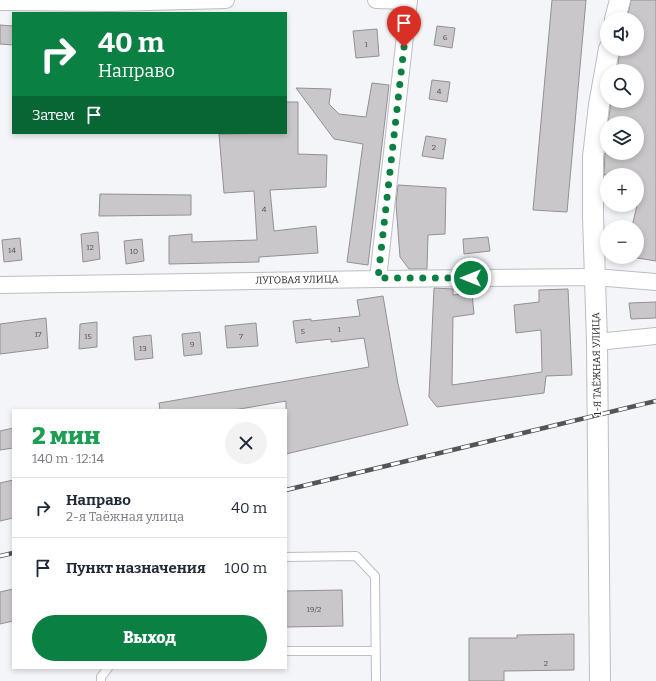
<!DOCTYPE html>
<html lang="ru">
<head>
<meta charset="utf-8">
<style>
	:root { --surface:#fff; --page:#f2f2f3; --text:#1f2937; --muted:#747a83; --line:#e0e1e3; --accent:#0b8043 }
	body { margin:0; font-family:Bitter,serif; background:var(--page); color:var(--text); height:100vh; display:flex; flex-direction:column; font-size:15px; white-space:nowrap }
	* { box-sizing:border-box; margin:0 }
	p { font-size:13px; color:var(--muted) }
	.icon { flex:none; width:22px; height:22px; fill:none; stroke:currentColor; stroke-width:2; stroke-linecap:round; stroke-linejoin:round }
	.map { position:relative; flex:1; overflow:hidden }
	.drawer { position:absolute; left:12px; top:409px; width:275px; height:260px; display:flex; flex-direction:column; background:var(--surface); border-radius:0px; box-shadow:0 2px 6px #0003 }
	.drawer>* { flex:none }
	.banner { position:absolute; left:12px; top:12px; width:275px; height:122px; border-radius:0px; box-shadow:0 2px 6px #0003; background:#0b8043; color:#fff; overflow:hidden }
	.controls { position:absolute; left:600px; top:12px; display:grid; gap:8px }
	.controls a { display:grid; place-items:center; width:44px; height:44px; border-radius:50%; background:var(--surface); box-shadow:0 2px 6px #0003; font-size:20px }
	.pin { position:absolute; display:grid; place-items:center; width:34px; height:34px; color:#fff; margin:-41px -17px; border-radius:50% 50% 50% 0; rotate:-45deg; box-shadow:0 0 4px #0007 }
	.pin .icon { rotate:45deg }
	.me { position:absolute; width:44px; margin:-22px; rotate:270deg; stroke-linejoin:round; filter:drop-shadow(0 0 3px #0008) }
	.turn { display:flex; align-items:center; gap:14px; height:84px; padding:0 20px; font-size:18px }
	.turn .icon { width:52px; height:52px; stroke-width:2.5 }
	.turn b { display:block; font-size:28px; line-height:34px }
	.then { display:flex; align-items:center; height:38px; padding:0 20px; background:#0003; gap:8px; font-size:15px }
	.round { display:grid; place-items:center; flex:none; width:42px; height:42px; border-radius:21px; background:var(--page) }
	.headline { display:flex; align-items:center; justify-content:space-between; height:68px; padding:0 20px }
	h1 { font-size:24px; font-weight:800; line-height:30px; color:#1e9e55 }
	.action { display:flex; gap:8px; margin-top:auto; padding:8px 20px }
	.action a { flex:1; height:46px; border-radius:24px; background:var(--accent); color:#fff; font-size:16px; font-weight:800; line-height:46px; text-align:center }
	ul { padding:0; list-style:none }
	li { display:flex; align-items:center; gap:12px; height:60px; padding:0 20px; border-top:1px solid var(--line) }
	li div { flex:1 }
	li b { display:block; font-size:15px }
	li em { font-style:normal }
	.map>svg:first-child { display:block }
</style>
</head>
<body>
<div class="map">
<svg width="656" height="681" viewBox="0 0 656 681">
	<rect width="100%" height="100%" fill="#f3f5f9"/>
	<path fill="#cac7cb" stroke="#939093" d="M 552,0 L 586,0 L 567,212 L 533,210 Z
		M 631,0 L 656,0 L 656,261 L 637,258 L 637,227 L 632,227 L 637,205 L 637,175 L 604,175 L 605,153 L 637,153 L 637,123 L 608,123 L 611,101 L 637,101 L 637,71 L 617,71 L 620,49 L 637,49 L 637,19 L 627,19 Z
		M 0,25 L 13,26 L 13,45 L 0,44 Z
		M 437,26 L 455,28 L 452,48 L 434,45 Z
		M 377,29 L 379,56 L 356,58 L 353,31 Z
		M 432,80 L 450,82 L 447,102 L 429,99 Z
		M 372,83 L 389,85 L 368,265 L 347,262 L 363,144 L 334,139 L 296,88 L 331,89 L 329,104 L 339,114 L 366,117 Z
		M 286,102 L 298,102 L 298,154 L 327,155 L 326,187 L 270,190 L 274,231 L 316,226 L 318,253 L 259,257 L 259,262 L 169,264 L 169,236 L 192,234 L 192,242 L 257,240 L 254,191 L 224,193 L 219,134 L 286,133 Z
		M 426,136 L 446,139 L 443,159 L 422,156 Z
		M 398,185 L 446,188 L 445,234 L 428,235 L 427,269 L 409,269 L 400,257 L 396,204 Z
		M 100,194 L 191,195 L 191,215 L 99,216 Z
		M 98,232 L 100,259 L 83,262 L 81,234 Z
		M 488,237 L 490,251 L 464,254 L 463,239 Z
		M 20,238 L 22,260 L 4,262 L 2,240 Z
		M 142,239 L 144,261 L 126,264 L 124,241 Z
		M 434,288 L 453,289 L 453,295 L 472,293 L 474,314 L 453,317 L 452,385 L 542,372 L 541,330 L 516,333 L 514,305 L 539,302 L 539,290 L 568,289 L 572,375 L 546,376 L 544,393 L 437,407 L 429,397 Z
		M 383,296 L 398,384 L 408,425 L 286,454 L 286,401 L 234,410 L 160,410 L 159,403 L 369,367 L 364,338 L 331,342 L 331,339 L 296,343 L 293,321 L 311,319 L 311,321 L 360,316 L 357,300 Z
		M 656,302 L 656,318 L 631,319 L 629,303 Z
		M 46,318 L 48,348 L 0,354 L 0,324 Z
		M 97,322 L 97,347 L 79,349 L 80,324 Z
		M 256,323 L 258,346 L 227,348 L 225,326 Z
		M 200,332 L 202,354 L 184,356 L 182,334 Z
		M 151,335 L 153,358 L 135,360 L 133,337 Z
		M 13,428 L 13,448 L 0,450 L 0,431 Z
		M 13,480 L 13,518 L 0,521 L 0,483 Z
		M 13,589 L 13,621 L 0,624 L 0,592 Z
		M 342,590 L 343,626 L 286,627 L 286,591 Z
		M 574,634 L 574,670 L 504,671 L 504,681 L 469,681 L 469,638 L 517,638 L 517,635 Z"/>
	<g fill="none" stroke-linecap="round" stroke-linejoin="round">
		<g stroke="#bcbec2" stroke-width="10">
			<path id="service" d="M 286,557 L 356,556 L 375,576 L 376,681
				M 286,651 L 375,651
				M 101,681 L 101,677 L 108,668"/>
		</g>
		<g stroke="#bcbec2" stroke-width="18">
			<path id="minor" d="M 376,0 L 409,1
				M 0,2 L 112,3 L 226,0
				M 378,279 L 409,0
				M 0,285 L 378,279 L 595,277 L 656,282
				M 597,342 L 656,336"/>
		</g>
		<g stroke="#bcbec2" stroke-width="22">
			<path id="tertiary" d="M 615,19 L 620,0
				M 600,681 L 597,342 L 593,216 L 593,157 L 599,105 L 609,49"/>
		</g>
		<use href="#service" stroke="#fff" stroke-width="8"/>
		<use href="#minor" stroke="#fff" stroke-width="16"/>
		<use href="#tertiary" stroke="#fff" stroke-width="20"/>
		<g stroke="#545557" stroke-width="4.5">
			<path id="rail" d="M 286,490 L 656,401
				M 0,556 L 13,553"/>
		</g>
		<use href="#rail" stroke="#fff" stroke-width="3" stroke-dasharray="9" stroke-linecap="butt"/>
	</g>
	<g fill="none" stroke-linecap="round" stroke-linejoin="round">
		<path stroke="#0b8043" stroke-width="7" stroke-dasharray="0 12.6" d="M 404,47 L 378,278 L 471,278"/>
	</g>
	<g text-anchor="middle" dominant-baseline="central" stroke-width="3" stroke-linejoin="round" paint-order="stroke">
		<g font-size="8" fill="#504f52">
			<text x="445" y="37">6</text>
			<text x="366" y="44">1</text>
			<text x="439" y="91">4</text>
			<text x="434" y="147">2</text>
			<text x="264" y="209">4</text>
			<text x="90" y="247">12</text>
			<text x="12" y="250">14</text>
			<text x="134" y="251">10</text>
			<text x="339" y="329">1</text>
			<text x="303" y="331">5</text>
			<text x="38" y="334">17</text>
			<text x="88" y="336">15</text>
			<text x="241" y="336">7</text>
			<text x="192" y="344">9</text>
			<text x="143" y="348">13</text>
			<text x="314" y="609">19/2</text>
			<text x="546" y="663">2</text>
		</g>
		<g font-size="10" fill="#272729" stroke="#fff">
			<text transform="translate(297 280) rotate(-1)">ЛУГОВАЯ УЛИЦА</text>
			<text transform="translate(597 364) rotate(-91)">1-Я ТАЁЖНАЯ УЛИЦА</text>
		</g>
	</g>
</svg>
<div class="controls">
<a><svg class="icon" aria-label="sound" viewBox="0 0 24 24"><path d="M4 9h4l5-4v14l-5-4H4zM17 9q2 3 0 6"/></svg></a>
<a><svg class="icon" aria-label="search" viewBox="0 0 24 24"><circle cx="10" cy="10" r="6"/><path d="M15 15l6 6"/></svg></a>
<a><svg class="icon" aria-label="layers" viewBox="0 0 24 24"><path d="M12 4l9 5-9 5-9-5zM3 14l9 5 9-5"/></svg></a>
<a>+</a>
<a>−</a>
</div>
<div class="pin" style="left:404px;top:47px;background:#d93025"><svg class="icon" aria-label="arrive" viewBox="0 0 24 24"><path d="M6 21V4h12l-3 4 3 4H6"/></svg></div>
<svg class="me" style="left:471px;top:278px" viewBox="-20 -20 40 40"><circle r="17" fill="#0b8043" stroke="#fff" stroke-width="3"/><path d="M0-11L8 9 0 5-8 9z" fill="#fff"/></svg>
<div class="banner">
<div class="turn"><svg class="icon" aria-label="right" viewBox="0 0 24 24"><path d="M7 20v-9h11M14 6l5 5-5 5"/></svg><div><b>40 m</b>Направо</div></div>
<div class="then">Затем<svg class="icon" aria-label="arrive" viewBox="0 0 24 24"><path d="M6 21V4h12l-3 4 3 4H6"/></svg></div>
</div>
<section class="drawer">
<div class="headline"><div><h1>2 мин</h1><p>140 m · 12:14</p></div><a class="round"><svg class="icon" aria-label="close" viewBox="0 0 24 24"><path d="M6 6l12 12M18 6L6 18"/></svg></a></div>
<ul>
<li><svg class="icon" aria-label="right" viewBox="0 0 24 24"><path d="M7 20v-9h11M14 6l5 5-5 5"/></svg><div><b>Направо</b><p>2-я Таёжная улица</p></div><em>40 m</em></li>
<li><svg class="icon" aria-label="arrive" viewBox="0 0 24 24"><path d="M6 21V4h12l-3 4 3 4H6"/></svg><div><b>Пункт назначения</b></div><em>100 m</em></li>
</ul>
<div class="action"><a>Выход</a></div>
</section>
</div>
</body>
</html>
